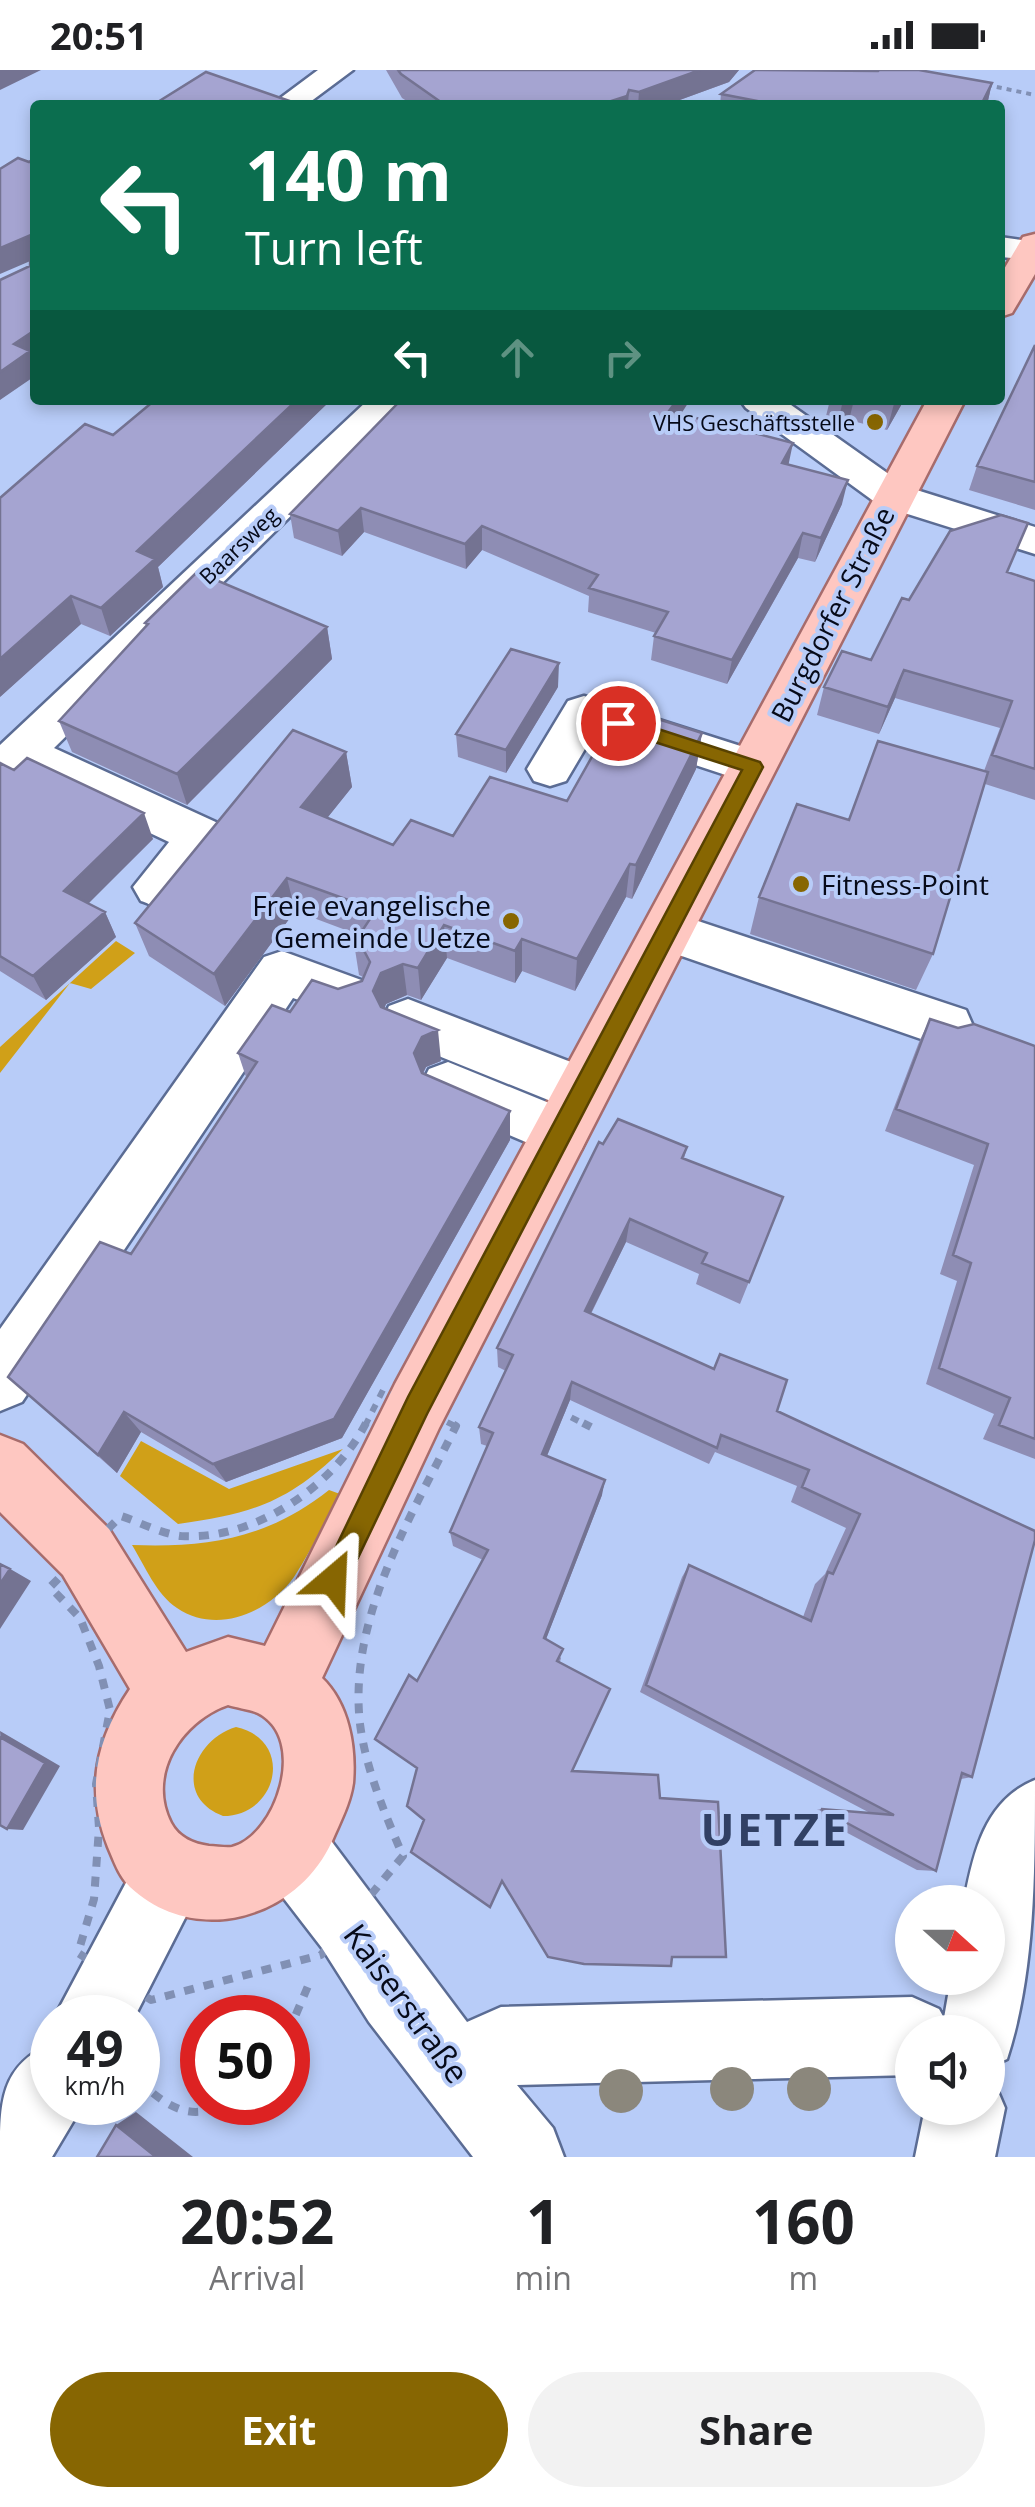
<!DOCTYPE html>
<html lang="en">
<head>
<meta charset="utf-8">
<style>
	:root { --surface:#fff; --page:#f2f2f2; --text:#202124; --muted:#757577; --accent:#876602 }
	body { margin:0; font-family:"Open Sans",sans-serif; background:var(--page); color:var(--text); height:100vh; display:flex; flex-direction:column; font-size:38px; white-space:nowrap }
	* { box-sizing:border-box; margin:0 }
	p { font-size:32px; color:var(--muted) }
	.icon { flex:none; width:55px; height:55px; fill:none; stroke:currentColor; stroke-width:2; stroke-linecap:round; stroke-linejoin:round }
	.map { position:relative; height:2087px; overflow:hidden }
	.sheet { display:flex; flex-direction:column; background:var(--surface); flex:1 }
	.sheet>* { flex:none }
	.banner { position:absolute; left:30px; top:30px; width:975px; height:305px; border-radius:10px; box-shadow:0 5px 15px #0003; background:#0b6e4f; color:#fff; overflow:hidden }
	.needle { width:65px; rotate:111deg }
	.fabs { position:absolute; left:895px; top:1815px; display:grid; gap:20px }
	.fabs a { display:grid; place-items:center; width:110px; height:110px; border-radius:50%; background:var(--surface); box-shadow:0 5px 15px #0003; font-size:50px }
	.speed { position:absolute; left:30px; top:1925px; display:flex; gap:20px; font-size:50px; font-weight:700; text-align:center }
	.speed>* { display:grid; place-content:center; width:130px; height:130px; border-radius:50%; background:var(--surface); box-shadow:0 5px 15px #0003; line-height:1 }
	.speed small { font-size:25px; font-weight:400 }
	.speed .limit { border:15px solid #d22; background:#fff; color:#111 }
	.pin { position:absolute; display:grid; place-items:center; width:85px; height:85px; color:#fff; margin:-42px; border:5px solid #fff; border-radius:50%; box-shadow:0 2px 10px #0007 }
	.me { position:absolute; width:110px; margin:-55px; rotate:26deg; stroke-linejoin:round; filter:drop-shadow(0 0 8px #0008) }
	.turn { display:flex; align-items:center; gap:35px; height:210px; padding:0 50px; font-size:45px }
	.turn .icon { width:130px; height:130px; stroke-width:2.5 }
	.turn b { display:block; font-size:70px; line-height:85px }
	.lanes { display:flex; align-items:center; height:95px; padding:0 50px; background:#0003; justify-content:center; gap:50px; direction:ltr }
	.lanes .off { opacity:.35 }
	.eta { display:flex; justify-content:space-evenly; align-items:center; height:170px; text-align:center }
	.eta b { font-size:60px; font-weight:700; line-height:70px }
	.button { display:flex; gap:20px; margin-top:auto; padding:20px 50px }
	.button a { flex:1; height:115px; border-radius:60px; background:var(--accent); color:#fff; font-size:40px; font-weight:700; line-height:115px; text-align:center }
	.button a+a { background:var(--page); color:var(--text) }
	.status { display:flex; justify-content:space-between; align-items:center; height:70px; padding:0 50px; background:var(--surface); direction:ltr }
	.status svg { height:28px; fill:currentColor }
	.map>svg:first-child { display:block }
</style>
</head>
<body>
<div class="status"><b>20:51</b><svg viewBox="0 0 49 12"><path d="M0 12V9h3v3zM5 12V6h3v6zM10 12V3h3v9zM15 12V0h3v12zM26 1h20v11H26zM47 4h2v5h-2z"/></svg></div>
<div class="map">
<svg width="1035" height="2087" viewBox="0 0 1035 2087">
	<rect width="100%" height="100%" fill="#b8ccf8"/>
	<path fill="#d0a018" d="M 116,871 L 135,883 L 91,919 L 70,913 L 0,1003 L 0,977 Z
		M 141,1371 L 229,1419 L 343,1379 C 287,1433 254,1443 178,1454 L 120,1406 Z
		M 329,1420 L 340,1424 C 325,1451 311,1481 294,1507 C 268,1543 217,1565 177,1538 C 156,1524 145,1496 132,1475 C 207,1478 269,1468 329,1420 Z
		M 236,1657 C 295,1670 278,1746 223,1746 C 173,1727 193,1670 236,1657 Z"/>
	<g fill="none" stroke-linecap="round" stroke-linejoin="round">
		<g stroke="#5b6c94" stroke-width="5">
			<path id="minor" d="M 318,0 L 353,0 L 306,35 L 271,35 Z
				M 1000,167 L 1035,172 L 1035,190 L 1000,187 Z
				M 368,330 L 409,330 L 54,678 L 220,754 L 227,767 C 217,786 179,837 157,836 C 151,836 146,832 141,831 L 133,817 L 169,772 L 27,705 L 16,715 L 0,720 L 0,675 Z
				M 740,330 L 784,330 L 907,417 L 1035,457 L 1035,484 L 879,435 L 746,338 Z
				M 584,626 L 769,685 L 776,697 L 769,709 L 753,714 L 595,662 L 566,711 L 550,716 L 534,711 L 527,699 L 568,631 Z
				M 668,841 L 966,940 L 973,956 L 966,972 L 947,978 L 650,875 L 643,861 L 650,847 Z
				M 282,881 L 364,911 L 372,926 L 364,941 L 346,947 L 293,928 L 22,1332 L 0,1341 L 0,1259 L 264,887 Z
				M 408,929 L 602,1004 L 610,1021 L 602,1038 L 583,1044 L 389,966 L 382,951 L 389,936 Z
				M 448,992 L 581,1046 L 589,1063 L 581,1080 L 561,1087 L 429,1031 L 421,1015 L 429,999 Z
				M 1035,1710 C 1035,1802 1035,1903 1007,1989 L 988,1998 L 988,1962 L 912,1962 L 912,2005 L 517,2015 L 553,2058 L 564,2087 L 473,2087 L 369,1952 L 322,1878 L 265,1804 L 254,1778 L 265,1752 L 291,1741 L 317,1752 L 467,1952 L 501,1937 L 912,1927 L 939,1939 L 944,1948 L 951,1908 L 988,1908 L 988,1832 L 964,1832 C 973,1783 985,1730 1035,1710 Z
				M 171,1766 L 197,1777 L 208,1803 L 134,1948 L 54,1948 L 145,1777 Z
				M 52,1973 L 52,2032 L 83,2032 L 80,2040 L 52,2087 L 0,2087 C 0,2032 0,1996 52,1973 Z
				M 988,2008 L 993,2010 L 1005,2038 L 995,2087 L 915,2087 L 925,2038 L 988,2038 Z"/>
		</g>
		<g stroke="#a76c6c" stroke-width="5">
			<path id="major" d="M 1035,164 L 1035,204 L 1012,243 L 1000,247 L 1000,206 L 1023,167 Z
				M 927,330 L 965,330 L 439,1358 L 322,1608 C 349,1634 356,1677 353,1713 C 350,1734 340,1752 332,1771 C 298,1848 195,1878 130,1817 C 119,1806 114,1791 108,1777 C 85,1719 96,1670 130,1619 L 63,1505 L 0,1442 L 0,1365 L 23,1374 L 109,1459 L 186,1582 L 228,1567 L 265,1576 L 395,1314 ZM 228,1635 C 237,1638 249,1639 258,1643 C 309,1669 276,1766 232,1777 C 226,1778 216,1776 209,1776 C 194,1774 179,1768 171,1753 C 146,1704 182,1651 228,1635 Z"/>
		</g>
		<path stroke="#8190b4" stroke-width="4" stroke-dasharray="5 5" stroke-linecap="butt" d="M 987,15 L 1035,25"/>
		<path stroke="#8190b4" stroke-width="6" stroke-dasharray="8 8" stroke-linecap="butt" d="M 557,1340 L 588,1356
			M 365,1356 L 383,1320 L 455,1356"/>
		<path stroke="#8190b4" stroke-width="8" stroke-dasharray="10 10" stroke-linecap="butt" d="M 366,1353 C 334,1416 254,1471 181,1466 C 162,1464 139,1452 121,1446 L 50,1517 L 80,1548 L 99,1596 L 110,1640 L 96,1714 L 99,1758 L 94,1829 L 78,1883 L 151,1930 L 321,1885 L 403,1786 C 385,1744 366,1700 360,1654 C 348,1548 411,1447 456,1356 L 450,1353
			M 583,1353 L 591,1357
			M 288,1963 L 311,1909
			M 138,2005 L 144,1967
			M 138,2010 C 166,2036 191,2054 227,2032"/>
		<use href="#minor" fill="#fff" fill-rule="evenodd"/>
		<use href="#major" fill="#fec7c1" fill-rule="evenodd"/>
	</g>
	<g fill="#8b877c">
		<circle cx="732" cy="2019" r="22"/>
		<circle cx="809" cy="2019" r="22"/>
		<circle cx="621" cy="2021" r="22"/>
	</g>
	<path fill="#8e8db4" d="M 386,0 L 739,0 L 729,12 L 666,35 L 413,35 L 402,28 Z
		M 992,13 L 987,35 L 720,35 L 721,24 Z
		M 1035,275 L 1035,440 L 969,420 L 977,396 Z
		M 155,330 L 331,330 L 158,497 L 163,517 L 110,566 L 81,554 L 0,627 L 113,365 Z
		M 830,330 L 904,330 L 887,360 L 849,350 L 836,362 L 824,354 Z
		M 681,344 L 789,395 L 842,434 L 815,492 L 798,488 L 727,614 L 651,590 L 654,566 L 656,563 L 588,542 L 589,526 L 482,480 L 466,499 L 364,462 L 342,486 L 294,468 L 290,444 Z
		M 1008,502 L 1035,512 L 1035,730 L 985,714 L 933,884 L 916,920 L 750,864 L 759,827 L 849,750 L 984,701 L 1000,658 L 895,628 L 879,664 L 817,645 L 824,617 L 871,590 L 909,530 Z
		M 145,553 L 327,557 L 332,589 L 187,735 L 72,682 L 59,651 L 146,556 Z
		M 558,617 L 506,703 L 458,687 L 456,664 Z
		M 702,663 L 696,699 L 632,829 L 626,827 L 575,921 L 522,901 L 515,913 L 447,888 L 421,930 L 407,925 L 386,934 L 384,938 L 441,991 L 426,997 L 423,1004 L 510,1070 L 342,1368 L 226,1412 L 141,1362 L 117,1403 L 8,1307 L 131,1184 L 246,1007 L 238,983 L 290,942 L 338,919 L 362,911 L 363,907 L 359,905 L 354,873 L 359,865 L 295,841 L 225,936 L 149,886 L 135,853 L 346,682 L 352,717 L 327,748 L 393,775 L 453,766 L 567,731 Z
		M 0,693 L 153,769 L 88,833 L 105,842 L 116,867 L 46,930 L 0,901 Z
		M 930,949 L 958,958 L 1035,976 L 1035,1389 L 983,1369 L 994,1344 L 926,1314 L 957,1211 L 940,1204 L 974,1095 L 885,1061 L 919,972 Z
		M 603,1074 L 687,1077 L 684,1089 L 783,1127 L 740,1234 L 696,1214 L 699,1204 L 626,1172 L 591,1244 L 777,1341 L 1035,1461 L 972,1707 L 961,1709 L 936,1801 L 917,1800 L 808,1742 L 821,1739 L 870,1743 L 640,1622 L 682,1507 L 689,1495 L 803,1547 L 815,1514 L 825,1504 L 846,1458 L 791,1432 L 797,1416 L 715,1382 L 709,1394 L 570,1330 L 547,1386 L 602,1425 L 546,1569 L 561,1588 L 502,1812 L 424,1750 L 417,1699 L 375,1669 L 417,1611 L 483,1490 L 453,1476 L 450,1462 L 487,1376 L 481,1374 L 479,1357 L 506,1301 L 498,1297 L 497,1278 Z"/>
	<path fill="#747392" d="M 0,0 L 41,0 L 0,20 Z
		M 700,0 L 739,0 L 729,12 L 666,35 L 638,35 L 639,22 Z
		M 992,13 L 987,35 L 981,35 Z
		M 629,20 L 628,35 L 599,35 Z
		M 31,165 L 35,189 L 0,204 L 0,178 Z
		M 35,260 L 35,288 L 33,289 L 35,297 L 35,306 L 0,330 L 0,302 L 14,274 Z
		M 297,330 L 331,330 L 158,497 L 163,517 L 110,566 L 101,538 L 137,481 Z
		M 677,330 L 690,330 L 667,366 L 669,341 Z
		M 843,330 L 854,330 L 849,350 L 836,362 Z
		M 895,330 L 904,330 L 887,360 Z
		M 793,373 L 788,397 L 782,393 Z
		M 848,410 L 842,434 L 815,492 L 821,468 Z
		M 361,438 L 364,462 L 342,486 L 338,461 Z
		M 482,456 L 482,480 L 466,499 L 465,474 Z
		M 803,463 L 798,488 L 727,614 L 732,590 Z
		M 71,526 L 81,554 L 0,627 L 0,589 Z
		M 327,557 L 332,589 L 187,735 L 177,704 Z
		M 559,593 L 558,617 L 506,703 L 506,680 Z
		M 904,600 L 895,628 L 879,664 L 888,637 Z
		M 702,663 L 696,699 L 632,829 L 636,795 Z
		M 346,682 L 352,717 L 308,772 L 301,737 Z
		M 144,743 L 153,769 L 76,846 L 64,821 Z
		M 630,794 L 626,827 L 575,921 L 577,889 Z
		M 287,808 L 295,841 L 225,936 L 214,904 Z
		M 105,842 L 116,867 L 46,930 L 33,906 Z
		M 444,855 L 447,888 L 421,930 L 418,898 Z
		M 522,869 L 522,901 L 515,913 L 515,881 Z
		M 403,894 L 407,925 L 386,934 L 379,953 L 373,921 L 381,903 Z
		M 438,960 L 441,991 L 426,997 L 418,1013 L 414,983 L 422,967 Z
		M 510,1041 L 510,1070 L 342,1368 L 226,1412 L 213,1394 Z
		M 630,1149 L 626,1172 L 582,1261 L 585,1241 Z
		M 572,1312 L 570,1330 L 541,1400 L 542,1384 Z
		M 124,1342 L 141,1362 L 117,1403 L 98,1385 Z
		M 605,1410 L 602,1425 L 543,1577 L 544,1568 Z
		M 0,1493 L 31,1511 L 0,1559 Z
		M 0,1661 L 60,1696 L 23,1760 L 7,1759 Z
		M 136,2042 L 193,2087 L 156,2087 L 116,2055 Z"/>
	<path fill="#a5a4d1" stroke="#747392" stroke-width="2.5" d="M 398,0 L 700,0 L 639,22 L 629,20 L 627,26 L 599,35 L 445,35 L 401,4 Z
		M 755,0 L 878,1 L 879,0 L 919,0 L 992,13 L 981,35 L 778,35 L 721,24 Z
		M 206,2 L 301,35 L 153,35 Z
		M 18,88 L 29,92 L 35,88 L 35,260 L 14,274 L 30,281 L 0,302 L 0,210 L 30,196 L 31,165 L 0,178 L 0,99 Z
		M 1035,275 L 1035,412 L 977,396 Z
		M 155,330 L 297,330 L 137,481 L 155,489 L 101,538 L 71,526 L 0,589 L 0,428 L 85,354 L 113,365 Z
		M 401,330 L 677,330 L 669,341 L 793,373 L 782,393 L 848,410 L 821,468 L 803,463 L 732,590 L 654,566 L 668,542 L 589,518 L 598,505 L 482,456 L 465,474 L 361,438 L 338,461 L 290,444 Z
		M 1001,445 L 1028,453 L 1007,502 L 1035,511 L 1035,699 L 992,685 L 1012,631 L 904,600 L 888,637 L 824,617 L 842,581 L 871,590 L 902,528 L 909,530 L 950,461 Z
		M 197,502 L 327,557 L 177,704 L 59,651 L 148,554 L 145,553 Z
		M 511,579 L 559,593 L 506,680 L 456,664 Z
		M 620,637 L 702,663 L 636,795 L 630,794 L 577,889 L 522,869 L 515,881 L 444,855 L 418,898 L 403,894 L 381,903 L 373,921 L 381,937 L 438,960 L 422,967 L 414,983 L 422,1003 L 510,1041 L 334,1349 L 213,1394 L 124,1342 L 98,1385 L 8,1307 L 100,1172 L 131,1184 L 257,992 L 238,983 L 272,935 L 290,942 L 312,910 L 338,919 L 362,911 L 370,892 L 362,877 L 354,873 L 376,840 L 287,808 L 214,904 L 135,853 L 293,660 L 346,682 L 301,737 L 393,775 L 411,750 L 453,766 L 490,707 L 567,731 Z
		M 878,671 L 988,702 L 933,884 L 759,827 L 797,734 L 849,750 Z
		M 27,688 L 144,743 L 64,821 L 105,842 L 33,906 L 0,886 L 0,693 L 14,700 Z
		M 930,949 L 958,958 L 974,954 L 1035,976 L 1035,1369 L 999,1355 L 1010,1328 L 939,1298 L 971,1193 L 953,1185 L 988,1074 L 896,1039 Z
		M 618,1049 L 687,1077 L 682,1088 L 783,1127 L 749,1212 L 702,1193 L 707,1183 L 630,1149 L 585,1241 L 714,1299 L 720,1284 L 787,1310 L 777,1341 L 1035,1461 L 1035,1470 L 972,1707 L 962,1703 L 936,1801 L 821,1739 L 894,1745 L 646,1615 L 689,1495 L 811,1551 L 828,1502 L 833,1504 L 860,1444 L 802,1417 L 809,1400 L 721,1365 L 717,1378 L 572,1312 L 542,1384 L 605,1410 L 544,1568 L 563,1579 L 557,1591 L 610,1619 L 572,1701 L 658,1705 L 660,1728 L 718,1732 L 726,1887 L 672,1887 L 671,1896 L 584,1894 L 548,1887 L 502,1811 L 490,1837 L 411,1782 L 424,1750 L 407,1736 L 417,1698 L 375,1669 L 409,1605 L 417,1611 L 488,1480 L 450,1462 L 493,1363 L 479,1357 L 513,1285 L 497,1278 L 599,1072 L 603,1074 Z
		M 0,1494 L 10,1499 L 0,1514 Z
		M 0,1667 L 45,1693 L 7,1759 L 0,1755 Z
		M 116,2055 L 156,2087 L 97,2087 Z"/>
	<path fill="#876602" stroke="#584201" stroke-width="2.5" d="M 618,646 L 760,692 L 763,697 L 427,1344 L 343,1519 L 333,1523 L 324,1519 L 320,1510 L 408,1327 L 742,700 L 611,658 L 611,648 Z"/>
	<g fill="#876602" stroke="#b8ccf8" stroke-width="4">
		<circle cx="875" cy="352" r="10"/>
		<circle cx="801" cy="814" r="10"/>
		<circle cx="511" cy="851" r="10"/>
	</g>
	<g text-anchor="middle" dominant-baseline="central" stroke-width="8" stroke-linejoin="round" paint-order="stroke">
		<g font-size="22" fill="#060a19" stroke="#b8ccf8" text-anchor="end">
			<text x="855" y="352">VHS Geschäftsstelle</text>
		</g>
		<g font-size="22" fill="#060a19" stroke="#b8ccf8">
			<text transform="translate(238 475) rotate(-44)">Baarsweg</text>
		</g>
		<g font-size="28" fill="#060a19" stroke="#b8ccf8">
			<text transform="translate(832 544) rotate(-63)">Burgdorfer Straße</text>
		</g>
		<g font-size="28" fill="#060a19" stroke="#b8ccf8" text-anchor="start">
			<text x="821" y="814">Fitness-Point</text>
			<text x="491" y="835" text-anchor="end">Freie evangelische<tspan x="491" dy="32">Gemeinde Uetze</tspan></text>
		</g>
		<g font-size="32" fill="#060a19" stroke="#b8ccf8">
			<text transform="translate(407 1933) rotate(54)">Kaiserstraße</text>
		</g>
		<g font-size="45" font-weight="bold" letter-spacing="2.5" fill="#314064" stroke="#b8ccf8">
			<text x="775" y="1758">UETZE</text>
		</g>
	</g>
</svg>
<div class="fabs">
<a><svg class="needle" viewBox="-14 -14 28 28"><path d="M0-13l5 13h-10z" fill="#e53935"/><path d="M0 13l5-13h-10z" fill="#757577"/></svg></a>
<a><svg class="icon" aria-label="sound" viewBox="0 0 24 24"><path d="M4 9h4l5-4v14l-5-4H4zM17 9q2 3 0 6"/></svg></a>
</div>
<div class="speed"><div>49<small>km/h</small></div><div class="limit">50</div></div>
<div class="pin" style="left:618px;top:653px;background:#d93025"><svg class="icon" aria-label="arrive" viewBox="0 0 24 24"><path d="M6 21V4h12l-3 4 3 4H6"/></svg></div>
<svg class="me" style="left:333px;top:1510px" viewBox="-20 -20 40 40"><path d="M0-17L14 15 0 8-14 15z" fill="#876602" stroke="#fff" stroke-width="4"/></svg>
<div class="banner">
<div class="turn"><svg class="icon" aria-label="left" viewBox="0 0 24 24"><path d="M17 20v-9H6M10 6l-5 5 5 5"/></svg><div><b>140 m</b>Turn left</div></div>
<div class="lanes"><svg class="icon" aria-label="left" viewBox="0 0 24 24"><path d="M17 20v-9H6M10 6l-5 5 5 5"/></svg><svg class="icon off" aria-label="ahead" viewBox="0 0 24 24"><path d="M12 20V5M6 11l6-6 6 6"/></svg><svg class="icon off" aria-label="right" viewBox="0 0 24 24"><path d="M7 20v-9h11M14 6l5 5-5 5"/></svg></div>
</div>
</div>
<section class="sheet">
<div class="eta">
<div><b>20:52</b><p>Arrival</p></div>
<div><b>1</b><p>min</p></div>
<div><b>160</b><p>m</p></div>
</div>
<div class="button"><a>Exit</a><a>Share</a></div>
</section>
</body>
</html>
